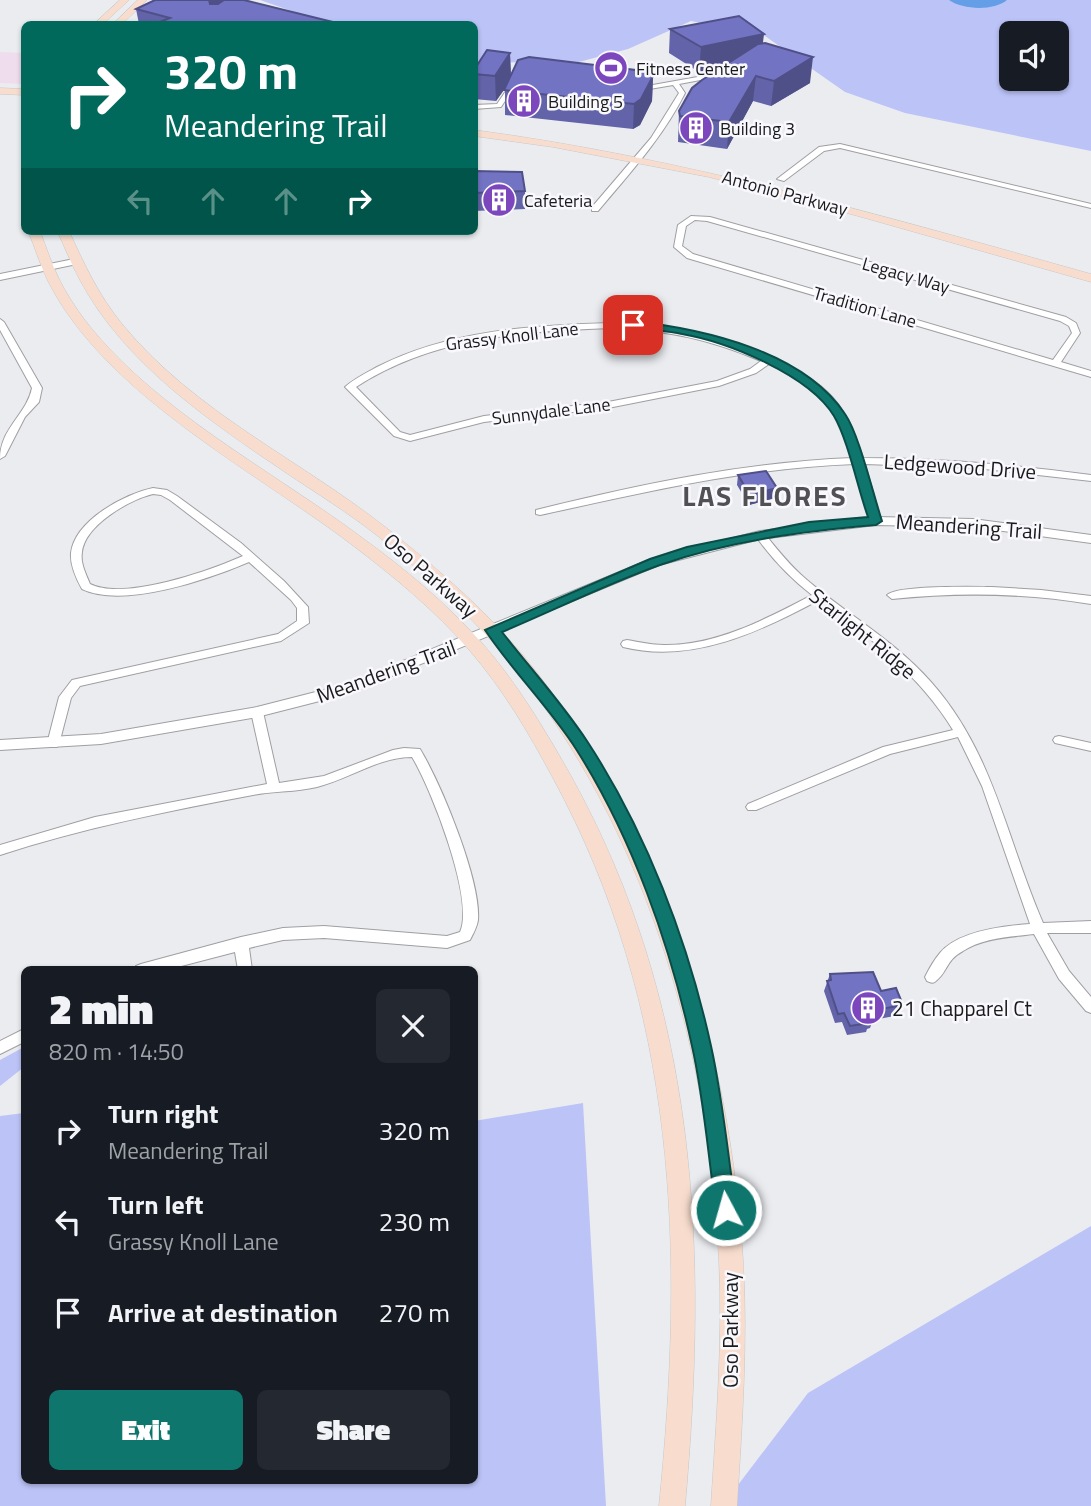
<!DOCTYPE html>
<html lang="en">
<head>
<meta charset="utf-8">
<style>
	:root { --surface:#171b24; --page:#242831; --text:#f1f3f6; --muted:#9ea1a6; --accent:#0f766e }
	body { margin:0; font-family:"Titillium Web",sans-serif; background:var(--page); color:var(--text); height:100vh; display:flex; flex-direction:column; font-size:26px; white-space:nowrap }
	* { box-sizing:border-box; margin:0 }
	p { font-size:23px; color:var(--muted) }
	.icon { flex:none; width:38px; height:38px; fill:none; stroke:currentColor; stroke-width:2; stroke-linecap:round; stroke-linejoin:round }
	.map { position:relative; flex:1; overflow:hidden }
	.panel { position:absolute; left:21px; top:966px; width:457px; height:518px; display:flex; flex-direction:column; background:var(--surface); border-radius:10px; box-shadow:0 2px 5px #0004 }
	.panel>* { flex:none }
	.guide { position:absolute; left:21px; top:21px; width:457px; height:214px; border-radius:10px; box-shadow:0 2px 5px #0004; background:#00695c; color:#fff; overflow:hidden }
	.buttons { position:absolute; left:999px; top:21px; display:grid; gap:14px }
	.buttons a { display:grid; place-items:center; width:70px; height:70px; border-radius:10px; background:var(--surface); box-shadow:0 2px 5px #0004; font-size:35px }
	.pin { position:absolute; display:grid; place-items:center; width:60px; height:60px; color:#fff; margin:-30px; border-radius:14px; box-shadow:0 4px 10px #0006 }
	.me { position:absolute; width:77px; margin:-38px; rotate:354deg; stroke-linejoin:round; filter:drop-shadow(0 0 5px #0008) }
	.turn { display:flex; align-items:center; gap:24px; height:147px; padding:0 28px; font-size:32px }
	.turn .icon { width:91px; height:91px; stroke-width:2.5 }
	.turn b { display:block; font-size:49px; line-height:60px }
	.lanes { display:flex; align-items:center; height:66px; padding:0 28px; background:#0003; justify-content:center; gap:35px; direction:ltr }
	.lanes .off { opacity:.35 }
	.round { display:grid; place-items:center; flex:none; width:74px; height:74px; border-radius:10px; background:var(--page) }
	.summary { display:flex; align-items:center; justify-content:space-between; height:119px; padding:0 28px }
	h1 { font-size:42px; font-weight:800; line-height:52px }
	.cta { display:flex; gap:14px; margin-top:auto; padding:14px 28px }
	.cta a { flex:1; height:80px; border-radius:10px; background:var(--accent); color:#fff; font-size:28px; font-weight:800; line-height:80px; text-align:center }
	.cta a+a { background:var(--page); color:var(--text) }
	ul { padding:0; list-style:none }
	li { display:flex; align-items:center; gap:21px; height:91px; padding:0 28px }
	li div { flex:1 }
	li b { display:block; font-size:26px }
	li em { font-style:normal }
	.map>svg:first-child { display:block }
</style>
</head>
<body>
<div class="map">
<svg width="1091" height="1506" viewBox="0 0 1091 1506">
	<rect width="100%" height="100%" fill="#ebecf0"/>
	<path fill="#efdcec" d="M 0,52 L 24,53 L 24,84 L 0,83 Z"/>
	<path fill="#bcc3f7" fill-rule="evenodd" d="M 260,0 L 1091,0 L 1091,151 L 905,113 L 845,92 L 765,36 L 691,21 L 628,49 L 575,63 L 474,62 L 474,24 L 329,24 ZM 1012,33 L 1057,33 L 1057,79 L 1012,79 Z
		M 24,1047 L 24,1067 L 0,1086 L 0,1060 Z
		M 583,1103 L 606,1506 L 0,1506 L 0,1116 L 24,1113 L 24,1480 L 474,1480 L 474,1121 Z
		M 1091,1226 L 1091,1506 L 722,1506 L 808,1393 Z"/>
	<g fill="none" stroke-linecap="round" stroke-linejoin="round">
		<path fill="#649ee6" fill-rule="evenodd" d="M 949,0 L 1007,0 C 994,11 963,10 949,0 Z"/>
		<g stroke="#9f9fa3" stroke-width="2">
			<path id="minor" d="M 720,73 L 722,74 L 722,76 L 679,84 L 685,93 C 663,137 630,173 598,211 L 592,211 L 592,207 L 651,138 L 679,93 L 673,85 L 638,91 L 636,90 L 636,88 Z
				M 510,85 L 515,86 L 501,107 L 474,109 L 474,105 L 497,104 Z
				M 840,144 L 1091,204 L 1091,208 L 840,148 L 824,151 L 784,181 L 777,179 L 819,147 Z
				M 691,216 L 710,217 L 1066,317 L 1076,323 L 1080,333 L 1061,362 L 1091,371 L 1091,377 L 687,258 L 674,247 L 678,225 ZM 695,220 L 707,221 L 1060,321 L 1069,326 L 1072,333 L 1053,360 L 693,254 L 682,246 L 686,226 Z
				M 0,319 L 4,322 L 42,388 L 39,402 L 25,417 L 5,456 L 0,459 C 0,428 27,414 32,388 L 0,330 Z
				M 614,323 C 639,324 664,326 689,331 C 734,340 810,366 838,404 C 850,420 856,439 863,458 C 939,458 1015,465 1091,475 L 1091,481 L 976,468 L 865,464 L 881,521 L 876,524 L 871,521 L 855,464 C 745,468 646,492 540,515 L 536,514 L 536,510 C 641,484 746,462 853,458 C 836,405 819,388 769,364 L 756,373 L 719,386 L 608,408 L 484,422 L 410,441 L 394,436 L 345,387 C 354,379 366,373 377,367 C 449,330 534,325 614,323 ZM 614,328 C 671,331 708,339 761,361 L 750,369 L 717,381 L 608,402 L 484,416 L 410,435 L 400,432 L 356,387 C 433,337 524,331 614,328 Z
				M 153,488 L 167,490 L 177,496 L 241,543 L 284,581 L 308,607 L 309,623 L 281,641 L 80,686 L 71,698 L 59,744 L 57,747 L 49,747 L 47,744 L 59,697 L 72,680 L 278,634 L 297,621 L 297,608 L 291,600 L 249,562 C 209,579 124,609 82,589 C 76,578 70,565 71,553 C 75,520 125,494 153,488 ZM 153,494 L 161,495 L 170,500 L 243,556 C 209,571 124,601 90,584 C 86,574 80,563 82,552 C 85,525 129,500 153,494 Z
				M 760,532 L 764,533 C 777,549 790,566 807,580 C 848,615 895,641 931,682 C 994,753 1006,838 1043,923 L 1091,921 L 1091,933 L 1047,933 L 1069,971 L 1091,997 L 1091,1013 L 1086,1011 L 1059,979 L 1034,934 C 1011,937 983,938 963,951 C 946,960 948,971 937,980 C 933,984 932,983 927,981 L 925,977 C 929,969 934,960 940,953 C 958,931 1003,926 1030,924 L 982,786 L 958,737 L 890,754 L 756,810 L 748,810 L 746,807 L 748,804 L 883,747 L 953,730 C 920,676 870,637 819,600 C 759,632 692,664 623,647 L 621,644 L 623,641 L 627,640 C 639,642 652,645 664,645 C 716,646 768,618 812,595 C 790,578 771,558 755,535 Z
				M 992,587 L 1041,590 L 1091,596 L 1091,604 C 1024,593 959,592 892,599 L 887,595 C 899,585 972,587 992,587 Z
				M 257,708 L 263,712 L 279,783 L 324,776 L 393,750 L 404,748 L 420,749 C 441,784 481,880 478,920 C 477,927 473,934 470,940 L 447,948 L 324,938 L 283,940 L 249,948 L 252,970 L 238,970 L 235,952 L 166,970 L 134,970 L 136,966 L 141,964 L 241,937 L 283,928 L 324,926 L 447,936 L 460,932 C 475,900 431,788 412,757 C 379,757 349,779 317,787 C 296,792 274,791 253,795 C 168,811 83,828 0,855 L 0,845 L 95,817 L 267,784 L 251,712 Z
				M 1059,736 L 1091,743 L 1091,751 L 1055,743 L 1053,740 L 1055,737 Z
				M 24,1029 L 24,1042 L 0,1054 L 0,1041 Z"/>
		</g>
		<g stroke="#9f9fa3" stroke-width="2">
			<path id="tertiary" d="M 74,259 L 77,260 L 77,264 L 0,280 L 0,274 Z
				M 876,517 L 973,519 L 1091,535 L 1091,543 L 973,527 L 876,525 L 760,539 L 659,565 L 351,693 L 257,717 L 101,744 L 0,750 L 0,740 L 101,734 L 257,707 L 347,684 L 651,559 L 760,531 Z"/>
		</g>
		<g stroke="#c8c8c8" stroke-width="1">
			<path id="primary" d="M 120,0 L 129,0 L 103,24 L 94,24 Z
				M 138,0 L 147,0 L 122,24 L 113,24 Z
				M 0,88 L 24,89 L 24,95 L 0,94 Z
				M 474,130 C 685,158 887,217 1091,274 L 1091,282 L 858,216 L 709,177 L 553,147 L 474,136 Z
				M 28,231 L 40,231 C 46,247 52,265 60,281 C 116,390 265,465 361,537 C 404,568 446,603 482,643 C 517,683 545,730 571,776 C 699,1008 708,1249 685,1506 L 659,1506 C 685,1252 678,1008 553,778 C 529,733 503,689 470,651 C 435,610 393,576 351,544 C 252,469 105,394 48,281 C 40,265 35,247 28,231 Z
				M 57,231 L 69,231 C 84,264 99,296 122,324 C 195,413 301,460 389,530 C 443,573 496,619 538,674 C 667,842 729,1050 743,1260 C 748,1342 742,1425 737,1506 L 711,1506 C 716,1425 723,1343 719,1261 C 709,1055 652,848 526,682 C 484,627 432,580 379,537 C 349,513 316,493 285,472 C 208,420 124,363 80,280 C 71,264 65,247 57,231 Z"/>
		</g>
		<use href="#minor" fill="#fff" fill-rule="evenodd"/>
		<use href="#tertiary" fill="#fff" fill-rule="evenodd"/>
		<use href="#primary" fill="#f8ddce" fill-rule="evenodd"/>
	</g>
	<path fill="#6363a9" d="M 155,0 L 222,0 L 222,1 L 341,24 L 139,24 L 136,9 Z
		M 670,29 L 763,43 L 810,83 L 771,106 L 753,101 L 727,149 L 678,142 L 679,111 L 720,68 L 699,72 L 669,53 Z
		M 510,53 L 511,76 L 653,76 L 652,101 L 640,125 L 633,129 L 505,115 L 505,88 L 496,101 L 474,99 L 474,70 Z
		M 474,171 L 525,191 L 525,209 L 474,211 Z
		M 738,475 L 775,498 L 749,505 L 737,485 Z
		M 830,974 L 881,991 L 903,1005 L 900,1015 L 873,1020 L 870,1028 L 867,1029 L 866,1032 L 847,1035 L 842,1022 L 835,1023 L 824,991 Z"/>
	<path fill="#505089" d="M 209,0 L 222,0 L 225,16 L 213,22 Z
		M 764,34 L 761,59 L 699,72 L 701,47 Z
		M 510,55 L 511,80 L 496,101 L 495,76 Z
		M 813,57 L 810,83 L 771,106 L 774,81 Z
		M 653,76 L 652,101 L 640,125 L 633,129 L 634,104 Z
		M 756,76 L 753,101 L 727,149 L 729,122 Z
		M 777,488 L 775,498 L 749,505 L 750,495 Z"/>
	<path fill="#7373c4" stroke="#505089" stroke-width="2" d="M 155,0 L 209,0 L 210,4 L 218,4 L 224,0 L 244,0 L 341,24 L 155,24 L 170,18 L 136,9 Z
		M 739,16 L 764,34 L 701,47 L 670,29 Z
		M 765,43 L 813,57 L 774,81 L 756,76 L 729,122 L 680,116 L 679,111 L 692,88 L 702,80 L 758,44 Z
		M 487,50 L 510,53 L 495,76 L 474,74 L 474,70 Z
		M 529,57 L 652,72 L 653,76 L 641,99 L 634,104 L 504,90 L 518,60 Z
		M 474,171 L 522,172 L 525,191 L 474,193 Z
		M 766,471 L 777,488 L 750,495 L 738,475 Z
		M 873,972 L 881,991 L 896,988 L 903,1005 L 870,1011 L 873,1019 L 867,1020 L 869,1023 L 850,1026 L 844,1013 L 838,1014 L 827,981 L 831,980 L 830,974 Z"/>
	<path fill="#0f766e" stroke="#0a4d48" stroke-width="2" d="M 633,321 C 704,329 803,351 845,414 C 859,434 873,494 882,521 L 876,525 C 804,531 728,541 660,565 C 607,584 554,610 502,632 C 530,668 562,703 587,741 C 646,831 688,941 711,1046 C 723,1100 728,1156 736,1210 L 733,1217 L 726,1219 L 719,1217 L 716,1210 C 708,1155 704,1099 692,1046 C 670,944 632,837 576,749 C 549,707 513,672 485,630 L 650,559 L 687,547 L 809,522 L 868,517 C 858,489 848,440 834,416 C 809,375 728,342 682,334 C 665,330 647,331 629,327 L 628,325 Z"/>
	<defs>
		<g id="stadium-disc" transform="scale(1.75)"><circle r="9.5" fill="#7c46bd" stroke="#f9f9fd"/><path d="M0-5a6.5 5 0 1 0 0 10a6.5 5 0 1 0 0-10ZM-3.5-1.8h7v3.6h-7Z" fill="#fff"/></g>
		<g id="building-disc" transform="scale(1.75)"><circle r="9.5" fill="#7c46bd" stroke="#f9f9fd"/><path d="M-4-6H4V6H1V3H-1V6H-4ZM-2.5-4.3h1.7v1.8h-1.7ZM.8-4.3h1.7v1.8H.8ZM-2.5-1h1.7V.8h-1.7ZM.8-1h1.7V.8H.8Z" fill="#fff"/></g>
	</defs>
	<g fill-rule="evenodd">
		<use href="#stadium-disc" x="611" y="68"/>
		<use href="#building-disc" x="524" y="101"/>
		<use href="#building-disc" x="696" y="128"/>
		<use href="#building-disc" x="499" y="200"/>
		<use href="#building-disc" x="868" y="1008"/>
	</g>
	<g text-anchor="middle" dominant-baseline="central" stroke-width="5" stroke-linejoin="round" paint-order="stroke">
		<g font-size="18" fill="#191a1b" stroke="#f9f9fd" text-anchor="start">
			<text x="636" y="68">Fitness Center</text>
			<text x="548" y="101">Building 5</text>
			<text x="720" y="128">Building 3</text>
			<text x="524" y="200">Cafeteria</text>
		</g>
		<g font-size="18" fill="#191a1b" stroke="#f9f9fd">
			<text transform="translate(785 193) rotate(15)">Antonio Parkway</text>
			<text transform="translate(906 275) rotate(16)">Legacy Way</text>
			<text transform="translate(865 307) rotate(16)">Tradition Lane</text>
			<text transform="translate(512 336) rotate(-7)">Grassy Knoll Lane</text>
			<text transform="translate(551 411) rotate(-7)">Sunnydale Lane</text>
		</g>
		<g font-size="21" fill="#191a1b" stroke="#f9f9fd">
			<text transform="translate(960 466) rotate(4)">Ledgewood Drive</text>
			<text transform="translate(969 526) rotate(4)">Meandering Trail</text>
			<text transform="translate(431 575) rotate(41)">Oso Parkway</text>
			<text transform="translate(863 633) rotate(39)">Starlight Ridge</text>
			<text transform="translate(386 671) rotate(-20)">Meandering Trail</text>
			<text transform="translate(730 1330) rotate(-90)">Oso Parkway</text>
		</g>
		<g font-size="21" fill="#191a1b" stroke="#f9f9fd" text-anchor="start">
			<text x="892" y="1008">21 Chapparel Ct</text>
		</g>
		<g font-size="28" font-weight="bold" letter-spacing="2" fill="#515155" stroke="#f9f9fd">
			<text x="765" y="495">LAS FLORES</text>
		</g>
	</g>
</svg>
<div class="buttons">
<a><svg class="icon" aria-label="sound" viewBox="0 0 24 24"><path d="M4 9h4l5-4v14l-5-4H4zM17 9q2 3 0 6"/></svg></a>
</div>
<div class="pin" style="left:633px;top:325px;background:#d93025"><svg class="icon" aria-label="arrive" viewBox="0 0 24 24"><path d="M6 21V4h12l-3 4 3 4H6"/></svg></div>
<svg class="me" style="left:726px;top:1210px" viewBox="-20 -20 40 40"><circle r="17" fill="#0f766e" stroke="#fff" stroke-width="3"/><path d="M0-11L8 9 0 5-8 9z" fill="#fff"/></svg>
<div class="guide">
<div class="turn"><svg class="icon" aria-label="right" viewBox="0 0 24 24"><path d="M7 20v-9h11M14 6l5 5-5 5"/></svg><div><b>320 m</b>Meandering Trail</div></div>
<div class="lanes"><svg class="icon off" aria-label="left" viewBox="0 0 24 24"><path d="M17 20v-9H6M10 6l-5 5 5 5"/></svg><svg class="icon off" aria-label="ahead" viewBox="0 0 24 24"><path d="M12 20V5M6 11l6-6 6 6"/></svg><svg class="icon off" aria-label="ahead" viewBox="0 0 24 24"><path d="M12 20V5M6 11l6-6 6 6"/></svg><svg class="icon" aria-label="right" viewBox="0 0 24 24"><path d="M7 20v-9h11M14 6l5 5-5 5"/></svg></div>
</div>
<section class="panel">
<div class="summary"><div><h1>2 min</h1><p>820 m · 14:50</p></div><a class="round"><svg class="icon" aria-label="close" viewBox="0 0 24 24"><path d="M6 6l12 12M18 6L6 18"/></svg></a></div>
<ul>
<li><svg class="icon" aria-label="right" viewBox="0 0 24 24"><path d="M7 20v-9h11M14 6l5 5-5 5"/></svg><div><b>Turn right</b><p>Meandering Trail</p></div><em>320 m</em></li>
<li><svg class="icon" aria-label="left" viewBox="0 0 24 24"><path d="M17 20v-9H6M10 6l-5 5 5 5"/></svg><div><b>Turn left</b><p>Grassy Knoll Lane</p></div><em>230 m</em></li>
<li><svg class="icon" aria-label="arrive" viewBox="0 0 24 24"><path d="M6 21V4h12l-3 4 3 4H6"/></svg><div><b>Arrive at destination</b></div><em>270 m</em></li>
</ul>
<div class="cta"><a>Exit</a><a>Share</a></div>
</section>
</div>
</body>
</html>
